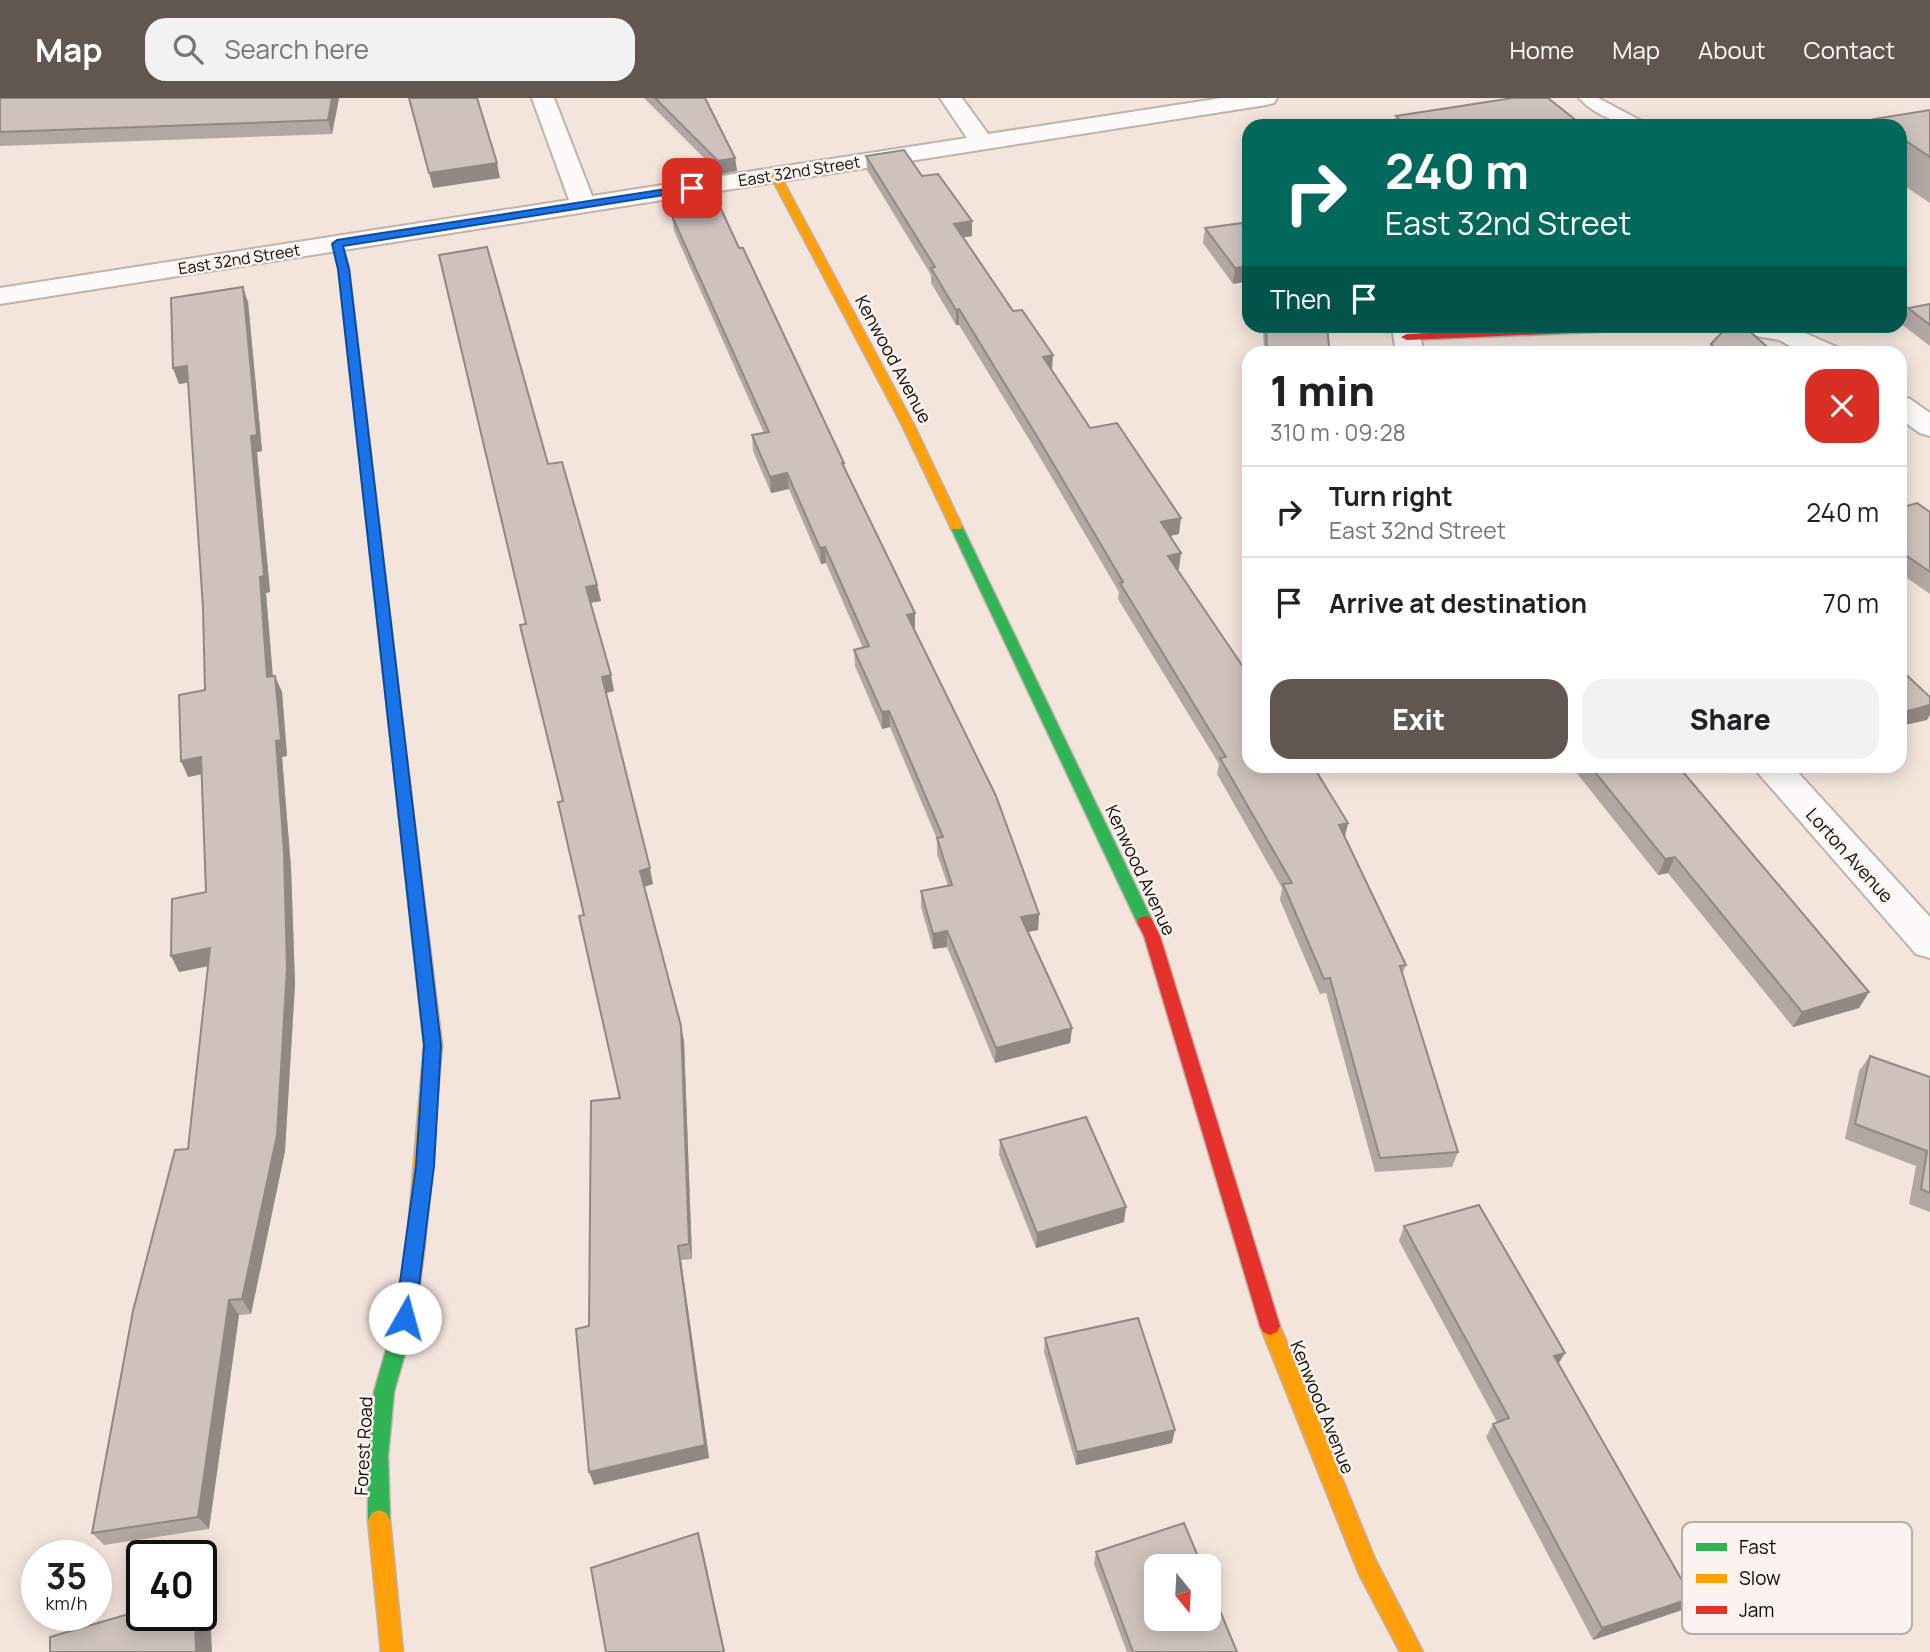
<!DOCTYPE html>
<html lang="en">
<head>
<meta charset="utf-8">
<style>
	:root { --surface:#fff; --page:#f2f2f2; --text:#202124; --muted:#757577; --line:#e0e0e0; --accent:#615650 }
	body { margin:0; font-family:Manrope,sans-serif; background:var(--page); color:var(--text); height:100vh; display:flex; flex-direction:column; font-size:26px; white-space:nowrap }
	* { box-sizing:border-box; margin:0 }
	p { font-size:23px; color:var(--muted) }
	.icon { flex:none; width:38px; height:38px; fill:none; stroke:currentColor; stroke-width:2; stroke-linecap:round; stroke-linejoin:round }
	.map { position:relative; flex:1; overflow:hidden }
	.side { position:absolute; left:1242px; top:248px; width:665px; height:427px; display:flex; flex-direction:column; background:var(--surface); border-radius:21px; box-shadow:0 4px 18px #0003 }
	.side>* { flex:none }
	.hud { position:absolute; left:1242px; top:21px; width:665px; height:214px; border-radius:21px; box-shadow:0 4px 18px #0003; background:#00695c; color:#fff; overflow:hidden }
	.needle { width:46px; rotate:162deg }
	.controls { position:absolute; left:1144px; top:1456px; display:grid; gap:14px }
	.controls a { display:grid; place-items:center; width:77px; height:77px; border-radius:14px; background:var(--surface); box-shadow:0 4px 18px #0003; font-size:35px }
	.speed { position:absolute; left:21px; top:1442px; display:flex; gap:14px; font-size:35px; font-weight:700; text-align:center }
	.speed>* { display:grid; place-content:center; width:91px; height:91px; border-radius:50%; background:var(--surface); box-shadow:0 4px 18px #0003; line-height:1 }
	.speed small { font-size:18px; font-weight:400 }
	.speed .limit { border:4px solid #111; border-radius:10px; background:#fff; color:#111 }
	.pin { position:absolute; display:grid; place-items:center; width:60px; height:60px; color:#fff; margin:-30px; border-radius:14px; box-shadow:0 4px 10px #0006 }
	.me { position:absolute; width:77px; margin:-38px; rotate:7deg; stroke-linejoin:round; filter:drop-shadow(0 0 5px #0008) }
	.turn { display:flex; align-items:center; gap:24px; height:147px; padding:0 28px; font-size:32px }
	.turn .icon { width:91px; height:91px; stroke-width:2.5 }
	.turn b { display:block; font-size:49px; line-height:60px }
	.then { display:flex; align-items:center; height:66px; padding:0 28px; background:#0003; gap:14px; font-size:26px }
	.round { display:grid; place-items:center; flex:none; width:74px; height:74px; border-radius:21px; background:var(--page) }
	.headline { display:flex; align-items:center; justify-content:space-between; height:119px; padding:0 28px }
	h1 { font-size:42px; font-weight:800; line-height:52px }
	.cta { display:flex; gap:14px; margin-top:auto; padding:14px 28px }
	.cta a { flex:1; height:80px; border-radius:21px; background:var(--accent); color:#fff; font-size:28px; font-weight:800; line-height:80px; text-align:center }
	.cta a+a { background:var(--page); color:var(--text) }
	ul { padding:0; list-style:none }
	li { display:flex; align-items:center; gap:21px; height:91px; padding:0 28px; border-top:2px solid var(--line) }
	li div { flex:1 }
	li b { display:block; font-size:26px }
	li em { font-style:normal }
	header { display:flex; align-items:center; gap:42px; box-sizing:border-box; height:98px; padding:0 35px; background:var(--accent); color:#fff }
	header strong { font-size:33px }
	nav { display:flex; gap:38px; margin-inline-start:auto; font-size:24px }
	.search { width:490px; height:63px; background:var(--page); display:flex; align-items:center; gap:18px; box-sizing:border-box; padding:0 24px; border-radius:21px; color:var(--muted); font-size:26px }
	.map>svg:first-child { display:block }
</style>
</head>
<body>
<header>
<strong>Map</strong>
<div class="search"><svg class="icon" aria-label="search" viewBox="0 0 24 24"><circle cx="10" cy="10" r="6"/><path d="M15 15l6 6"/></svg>Search here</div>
<nav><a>Home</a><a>Map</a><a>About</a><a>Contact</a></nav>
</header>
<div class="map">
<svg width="1930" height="1554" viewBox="0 0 1930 1554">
	<rect width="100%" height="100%" fill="#f3e4dc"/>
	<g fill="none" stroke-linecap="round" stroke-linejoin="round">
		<g stroke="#bfb2ac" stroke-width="4">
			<path id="lane" d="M 1579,0 L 1598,0 L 1651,28 C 1625,28 1597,20 1579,0 Z"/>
		</g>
		<g stroke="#bfb2ac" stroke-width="4">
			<path id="street" d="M 532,0 L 554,0 L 592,98 L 967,40 L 940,0 L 962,0 L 988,36 L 1222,0 L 1277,0 L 1274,5 L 1266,7 L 0,206 L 0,190 L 569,102 Z
				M 1392,228 L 1418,228 L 1424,256 L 1396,256 Z
				M 1730,228 L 1789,228 L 1839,250 L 1843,256 L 1806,256 L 1779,242 L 1734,234 Z
				M 1900,298 L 1910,301 L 1930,315 L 1930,338 L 1920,335 L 1900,321 Z
				M 1752,668 L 1792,668 L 1930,819 L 1930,860 L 1916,856 Z"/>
		</g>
		<g stroke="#bfb2ac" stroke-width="3">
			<path id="fast" d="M 337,143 L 342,146 L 349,171 L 407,663 L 400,668 L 393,663 L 339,171 L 332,146 Z
				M 956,424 L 962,428 L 1153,824 L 1151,828 L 1139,828 L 1137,824 L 950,428 Z
				M 416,1137 L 423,1139 L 425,1145 L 416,1217 L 394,1294 L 388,1358 L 390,1422 L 386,1429 L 379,1432 L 372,1429 L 368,1422 L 368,1358 L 374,1294 L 396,1217 L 407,1145 L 409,1139 Z"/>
		</g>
		<g stroke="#bfb2ac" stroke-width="3">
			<path id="slow" d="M 775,74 L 780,77 L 914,327 L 962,428 L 961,431 L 951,431 L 950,428 L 902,327 L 770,77 Z
				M 400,658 L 407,663 L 442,947 L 425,1145 L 423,1151 L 416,1153 L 409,1151 L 407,1145 L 424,947 L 393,663 Z
				M 1270,1219 L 1277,1222 L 1280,1228 L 1375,1461 L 1423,1554 L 1400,1554 L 1359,1476 L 1260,1228 L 1263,1222 Z
				M 379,1412 L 386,1415 L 390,1422 L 403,1554 L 381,1554 L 368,1422 L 372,1415 Z"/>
		</g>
		<g stroke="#bfb2ac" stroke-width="3">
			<path id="jam" d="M 1594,228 L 1666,228 L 1660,231 L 1407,242 L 1401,239 L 1407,236 Z
				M 1145,818 L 1151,820 L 1160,838 L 1280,1228 L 1277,1234 L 1270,1237 L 1263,1234 L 1260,1228 L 1144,838 L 1137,824 L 1139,820 Z"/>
		</g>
		<use href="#lane" fill="#fdfbfa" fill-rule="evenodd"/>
		<use href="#street" fill="#fdfbfa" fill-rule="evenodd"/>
		<use href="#fast" fill="#30b455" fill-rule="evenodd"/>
		<use href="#slow" fill="#ff9f0a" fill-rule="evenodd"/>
		<use href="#jam" fill="#e5322d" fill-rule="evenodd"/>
	</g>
	<path fill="#b2a7a2" d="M 0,0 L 339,0 L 332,36 L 0,48 Z
		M 644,0 L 705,0 L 735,60 L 737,73 L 720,76 Z
		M 1930,12 L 1930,105 L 1900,85 L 1900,28 L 1871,28 L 1874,21 Z
		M 866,58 L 922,78 L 972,138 L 963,139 L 1090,330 L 1179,436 L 1170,438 L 1179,471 L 1177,471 L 1348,725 L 1345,739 L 1406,867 L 1402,877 L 1458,1054 L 1452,1069 L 1375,1074 L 1326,895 L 1320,896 L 1280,802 L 1282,790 L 1217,676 L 1219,666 L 1118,501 L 1119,494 L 1038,356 L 959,227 L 956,227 L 931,185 L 931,177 L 867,72 Z
		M 672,118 L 844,365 L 845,371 L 1039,816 L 1038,832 L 1028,834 L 1072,930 L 1070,945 L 995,965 L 947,849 L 933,851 L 921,809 L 921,793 L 948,788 L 937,756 L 937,741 L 890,629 L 882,631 L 855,568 L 854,552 L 863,550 L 826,465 L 821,466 L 789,391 L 771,395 L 753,353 L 752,337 L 764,335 L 674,133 Z
		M 1250,124 L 1233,186 L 1203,145 L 1205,130 Z
		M 248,204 L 262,353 L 257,354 L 270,494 L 266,495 L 273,578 L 282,594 L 287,658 L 282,659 L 291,770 L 295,886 L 285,1053 L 251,1216 L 239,1217 L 209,1431 L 104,1447 L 92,1435 L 188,1051 L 208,868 L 179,874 L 206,794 L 201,676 L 188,679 L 205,592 L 203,510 L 189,284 L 179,286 L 173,270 Z
		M 1930,206 L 1930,248 L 1901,226 L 1908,210 Z
		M 1263,228 L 1327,228 L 1329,249 L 1334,256 L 1264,256 Z
		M 1711,246 L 1775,256 L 1707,256 Z
		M 1900,410 L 1930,414 L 1930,496 L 1900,475 Z
		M 597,487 L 601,503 L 590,505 L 614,593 L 606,595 L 653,786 L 644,789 L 684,943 L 692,1161 L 681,1162 L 709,1360 L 594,1387 L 589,1228 L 620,1000 L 563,703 L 526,526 Z
		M 1571,668 L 1678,668 L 1869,894 L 1859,910 L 1793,929 L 1668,775 L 1658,777 Z
		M 1870,958 L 1930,979 L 1930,1114 L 1909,1106 L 1916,1068 L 1845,1041 L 1859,973 Z
		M 1000,1042 L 1124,1124 L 1036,1150 L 999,1057 Z
		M 1404,1128 L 1565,1255 L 1558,1266 L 1682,1512 L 1593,1542 L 1486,1339 L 1493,1326 L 1497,1324 L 1399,1143 Z
		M 1045,1240 L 1172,1345 L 1076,1367 L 1044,1254 Z
		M 1096,1454 L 1237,1554 L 1127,1554 L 1094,1466 Z"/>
	<path fill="#918884" d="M 332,0 L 339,0 L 332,36 L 328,22 Z
		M 735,60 L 737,73 L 720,76 L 718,63 Z
		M 497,65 L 500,80 L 433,90 L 429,75 Z
		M 972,123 L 972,138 L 954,141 L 954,126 Z
		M 1250,168 L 1250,183 L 1233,186 L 1235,170 Z
		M 243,189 L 248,204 L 262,353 L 257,354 L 270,494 L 266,495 L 274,595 L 267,579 L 260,479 Z
		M 959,211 L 959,227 L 956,227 L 956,212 Z
		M 1053,257 L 1052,273 L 1043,259 Z
		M 187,268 L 193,284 L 179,286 L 173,270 Z
		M 787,375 L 789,391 L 771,395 L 770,379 Z
		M 1181,420 L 1179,436 L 1160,440 L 1161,424 Z
		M 825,449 L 826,465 L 821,466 L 820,450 Z
		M 1181,455 L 1179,471 L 1166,474 L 1168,458 Z
		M 597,487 L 601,503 L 589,505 L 586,489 Z
		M 915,515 L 915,531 L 908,533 L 907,517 Z
		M 611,577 L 614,593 L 605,595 L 602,579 Z
		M 275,578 L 282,594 L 287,658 L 282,659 L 291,770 L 295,886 L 285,1053 L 251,1216 L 242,1201 L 276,643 Z
		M 1930,607 L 1930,617 L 1927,622 L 1900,628 L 1900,615 Z
		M 889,613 L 890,629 L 882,631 L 882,614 Z
		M 201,659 L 208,675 L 188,679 L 181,663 Z
		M 1348,725 L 1344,741 L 1339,727 Z
		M 1675,759 L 1668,775 L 1658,777 L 1665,761 Z
		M 650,770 L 653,786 L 643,789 L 640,773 Z
		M 1039,816 L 1038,832 L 1021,835 L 1021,819 Z
		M 947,833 L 947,849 L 933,851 L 933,836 Z
		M 210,850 L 218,866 L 179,874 L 171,858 Z
		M 1869,894 L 1859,910 L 1793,929 L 1802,914 Z
		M 681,928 L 684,943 L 692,1161 L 689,1146 Z
		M 1072,930 L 1070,945 L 995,965 L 996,950 Z
		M 1126,1109 L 1124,1124 L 1036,1150 L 1037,1135 Z
		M 678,1148 L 681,1162 L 709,1360 L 594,1387 L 589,1374 Z
		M 229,1202 L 239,1217 L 209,1431 L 198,1419 Z
		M 1565,1255 L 1557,1268 L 1554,1258 Z
		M 1175,1332 L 1172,1345 L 1076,1367 L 1077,1354 Z
		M 698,1435 L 703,1453 L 725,1554 L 724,1554 Z
		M 1692,1500 L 1682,1512 L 1593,1542 L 1602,1530 Z
		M 201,1503 L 210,1513 L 212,1554 L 196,1554 L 195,1517 L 201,1517 Z"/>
	<path fill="#cfc2bc" stroke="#918884" stroke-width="2" d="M 0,0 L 332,0 L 328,22 L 0,34 Z
		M 409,0 L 477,0 L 497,65 L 429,75 Z
		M 655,0 L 705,0 L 735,60 L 718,63 Z
		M 1513,0 L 1548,0 L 1583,28 L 1369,28 L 1367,26 L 1399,21 L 1396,18 Z
		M 1930,12 L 1930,59 L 1900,39 L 1900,28 L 1884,28 L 1874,21 Z
		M 904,52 L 922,78 L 938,76 L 972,123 L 954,126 L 1013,213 L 1022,212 L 1053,257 L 1043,259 L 1090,330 L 1117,325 L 1181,420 L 1161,424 L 1181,455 L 1168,458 L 1250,579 L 1250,668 L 1313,668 L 1348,725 L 1339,727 L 1406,867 L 1400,868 L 1458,1054 L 1380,1060 L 1330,880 L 1324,881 L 1283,786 L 1292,785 L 1220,660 L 1226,659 L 1120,485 L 1123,484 L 1038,340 L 959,211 L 956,212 L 931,170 L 935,169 L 866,58 Z
		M 721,111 L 739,150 L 743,150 L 844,365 L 842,365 L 915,515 L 907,517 L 996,698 L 1039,816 L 1021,819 L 1072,930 L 996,950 L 947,833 L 933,836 L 921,793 L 952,787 L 937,740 L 943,739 L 889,613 L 882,614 L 854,552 L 869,548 L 825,449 L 820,450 L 787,375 L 770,379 L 752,337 L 769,334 L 672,118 Z
		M 1250,124 L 1250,168 L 1235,170 L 1205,130 Z
		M 487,149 L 548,366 L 562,364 L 597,487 L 586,489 L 611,577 L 602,579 L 650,770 L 640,773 L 681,928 L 689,1146 L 678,1148 L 705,1347 L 589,1374 L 576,1231 L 589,1228 L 591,1003 L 620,1000 L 579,818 L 584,817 L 558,704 L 563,703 L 520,527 L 526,526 L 439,157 Z
		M 243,189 L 257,337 L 251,338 L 264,478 L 260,479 L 267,579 L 275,578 L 281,642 L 276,643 L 284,754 L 287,871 L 277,1037 L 242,1201 L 229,1202 L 198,1419 L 92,1435 L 133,1213 L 175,1052 L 188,1051 L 210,850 L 171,858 L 172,801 L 206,794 L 201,659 L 181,663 L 179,597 L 205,592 L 203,510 L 187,268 L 173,270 L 171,200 Z
		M 1930,206 L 1930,227 L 1908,210 Z
		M 1266,228 L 1327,228 L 1329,249 L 1334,256 L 1267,256 Z
		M 1728,228 L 1744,228 L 1775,256 L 1721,256 L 1711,246 Z
		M 1917,405 L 1930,414 L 1930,474 L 1900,453 L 1900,410 Z
		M 1900,571 L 1930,599 L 1930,607 L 1900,615 Z
		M 1590,668 L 1678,668 L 1869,894 L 1802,914 L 1675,759 L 1665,761 Z
		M 1870,958 L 1930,979 L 1930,1095 L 1921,1091 L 1927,1053 L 1855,1026 Z
		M 1086,1019 L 1126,1109 L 1037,1135 L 1000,1042 Z
		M 1479,1107 L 1565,1255 L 1554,1258 L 1692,1500 L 1602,1530 L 1493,1326 L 1509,1320 L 1404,1128 Z
		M 1138,1220 L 1175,1332 L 1077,1354 L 1045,1240 Z
		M 1184,1425 L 1202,1468 L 1157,1468 L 1157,1521 L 1209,1521 L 1209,1486 L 1237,1554 L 1133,1554 L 1096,1454 Z
		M 698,1435 L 724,1554 L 606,1554 L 591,1470 Z
		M 142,1512 L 142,1517 L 195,1517 L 196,1554 L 50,1554 L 50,1539 Z"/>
	<path fill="#1a73e8" stroke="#114b97" stroke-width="2" d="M 692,87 L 696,88 L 696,92 L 343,148 L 349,171 L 441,947 L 434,1068 L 415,1220 L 412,1226 L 405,1229 L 398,1226 L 395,1220 L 416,1068 L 424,947 L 338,171 L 332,146 L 337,142 Z"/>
	<g text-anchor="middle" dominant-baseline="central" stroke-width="5" stroke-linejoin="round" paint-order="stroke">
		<g font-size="16" fill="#130904" stroke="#faf3ef">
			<text transform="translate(799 73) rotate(-9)">East 32nd Street</text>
			<text transform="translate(239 161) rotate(-9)">East 32nd Street</text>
		</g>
		<g font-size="18" fill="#130904" stroke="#faf3ef">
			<text transform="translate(894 261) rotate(62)">Kenwood Avenue</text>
			<text transform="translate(1850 757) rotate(48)">Lorton Avenue</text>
			<text transform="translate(1141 772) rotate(65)">Kenwood Avenue</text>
			<text transform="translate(1323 1309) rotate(68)">Kenwood Avenue</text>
			<text transform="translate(363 1348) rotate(-87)">Forest Road</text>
		</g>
	</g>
	<rect x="1682" y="1424" width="230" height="112" rx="10" fill="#faf3ef" stroke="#b5ada8" stroke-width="2"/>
	<rect x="1696" y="1445" width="31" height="8" fill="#30b455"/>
	<rect x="1696" y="1476" width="31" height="9" fill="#ff9f0a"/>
	<rect x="1696" y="1508" width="31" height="8" fill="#e5322d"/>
	<g font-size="19" fill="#130904">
		<text x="1739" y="1456">Fast</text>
		<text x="1739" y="1487">Slow</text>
		<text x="1739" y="1519">Jam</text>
	</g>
</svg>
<div class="controls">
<a><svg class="needle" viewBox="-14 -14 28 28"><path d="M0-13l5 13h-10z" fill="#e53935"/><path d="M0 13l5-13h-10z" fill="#757577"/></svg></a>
</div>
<div class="speed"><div>35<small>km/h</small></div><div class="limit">40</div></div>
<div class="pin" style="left:692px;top:90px;background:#d93025"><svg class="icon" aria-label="arrive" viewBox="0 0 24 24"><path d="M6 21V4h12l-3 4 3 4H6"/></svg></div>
<svg class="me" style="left:405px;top:1220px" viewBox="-20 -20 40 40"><circle r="19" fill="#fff"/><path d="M0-13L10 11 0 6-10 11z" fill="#1a73e8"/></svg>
<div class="hud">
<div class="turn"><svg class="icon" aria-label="right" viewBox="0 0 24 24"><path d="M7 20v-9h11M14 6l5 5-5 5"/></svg><div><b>240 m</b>East 32nd Street</div></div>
<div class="then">Then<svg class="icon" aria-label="arrive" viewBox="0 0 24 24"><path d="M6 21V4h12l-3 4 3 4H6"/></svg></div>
</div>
<section class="side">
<div class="headline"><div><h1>1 min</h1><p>310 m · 09:28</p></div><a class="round" style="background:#d93025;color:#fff"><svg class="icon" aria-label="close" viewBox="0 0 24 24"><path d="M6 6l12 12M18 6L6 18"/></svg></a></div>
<ul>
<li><svg class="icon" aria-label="right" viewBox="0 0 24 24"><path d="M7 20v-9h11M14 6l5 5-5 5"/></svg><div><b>Turn right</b><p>East 32nd Street</p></div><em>240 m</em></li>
<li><svg class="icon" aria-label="arrive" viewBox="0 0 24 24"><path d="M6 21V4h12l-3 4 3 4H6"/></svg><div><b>Arrive at destination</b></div><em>70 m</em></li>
</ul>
<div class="cta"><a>Exit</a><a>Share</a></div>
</section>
</div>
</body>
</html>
